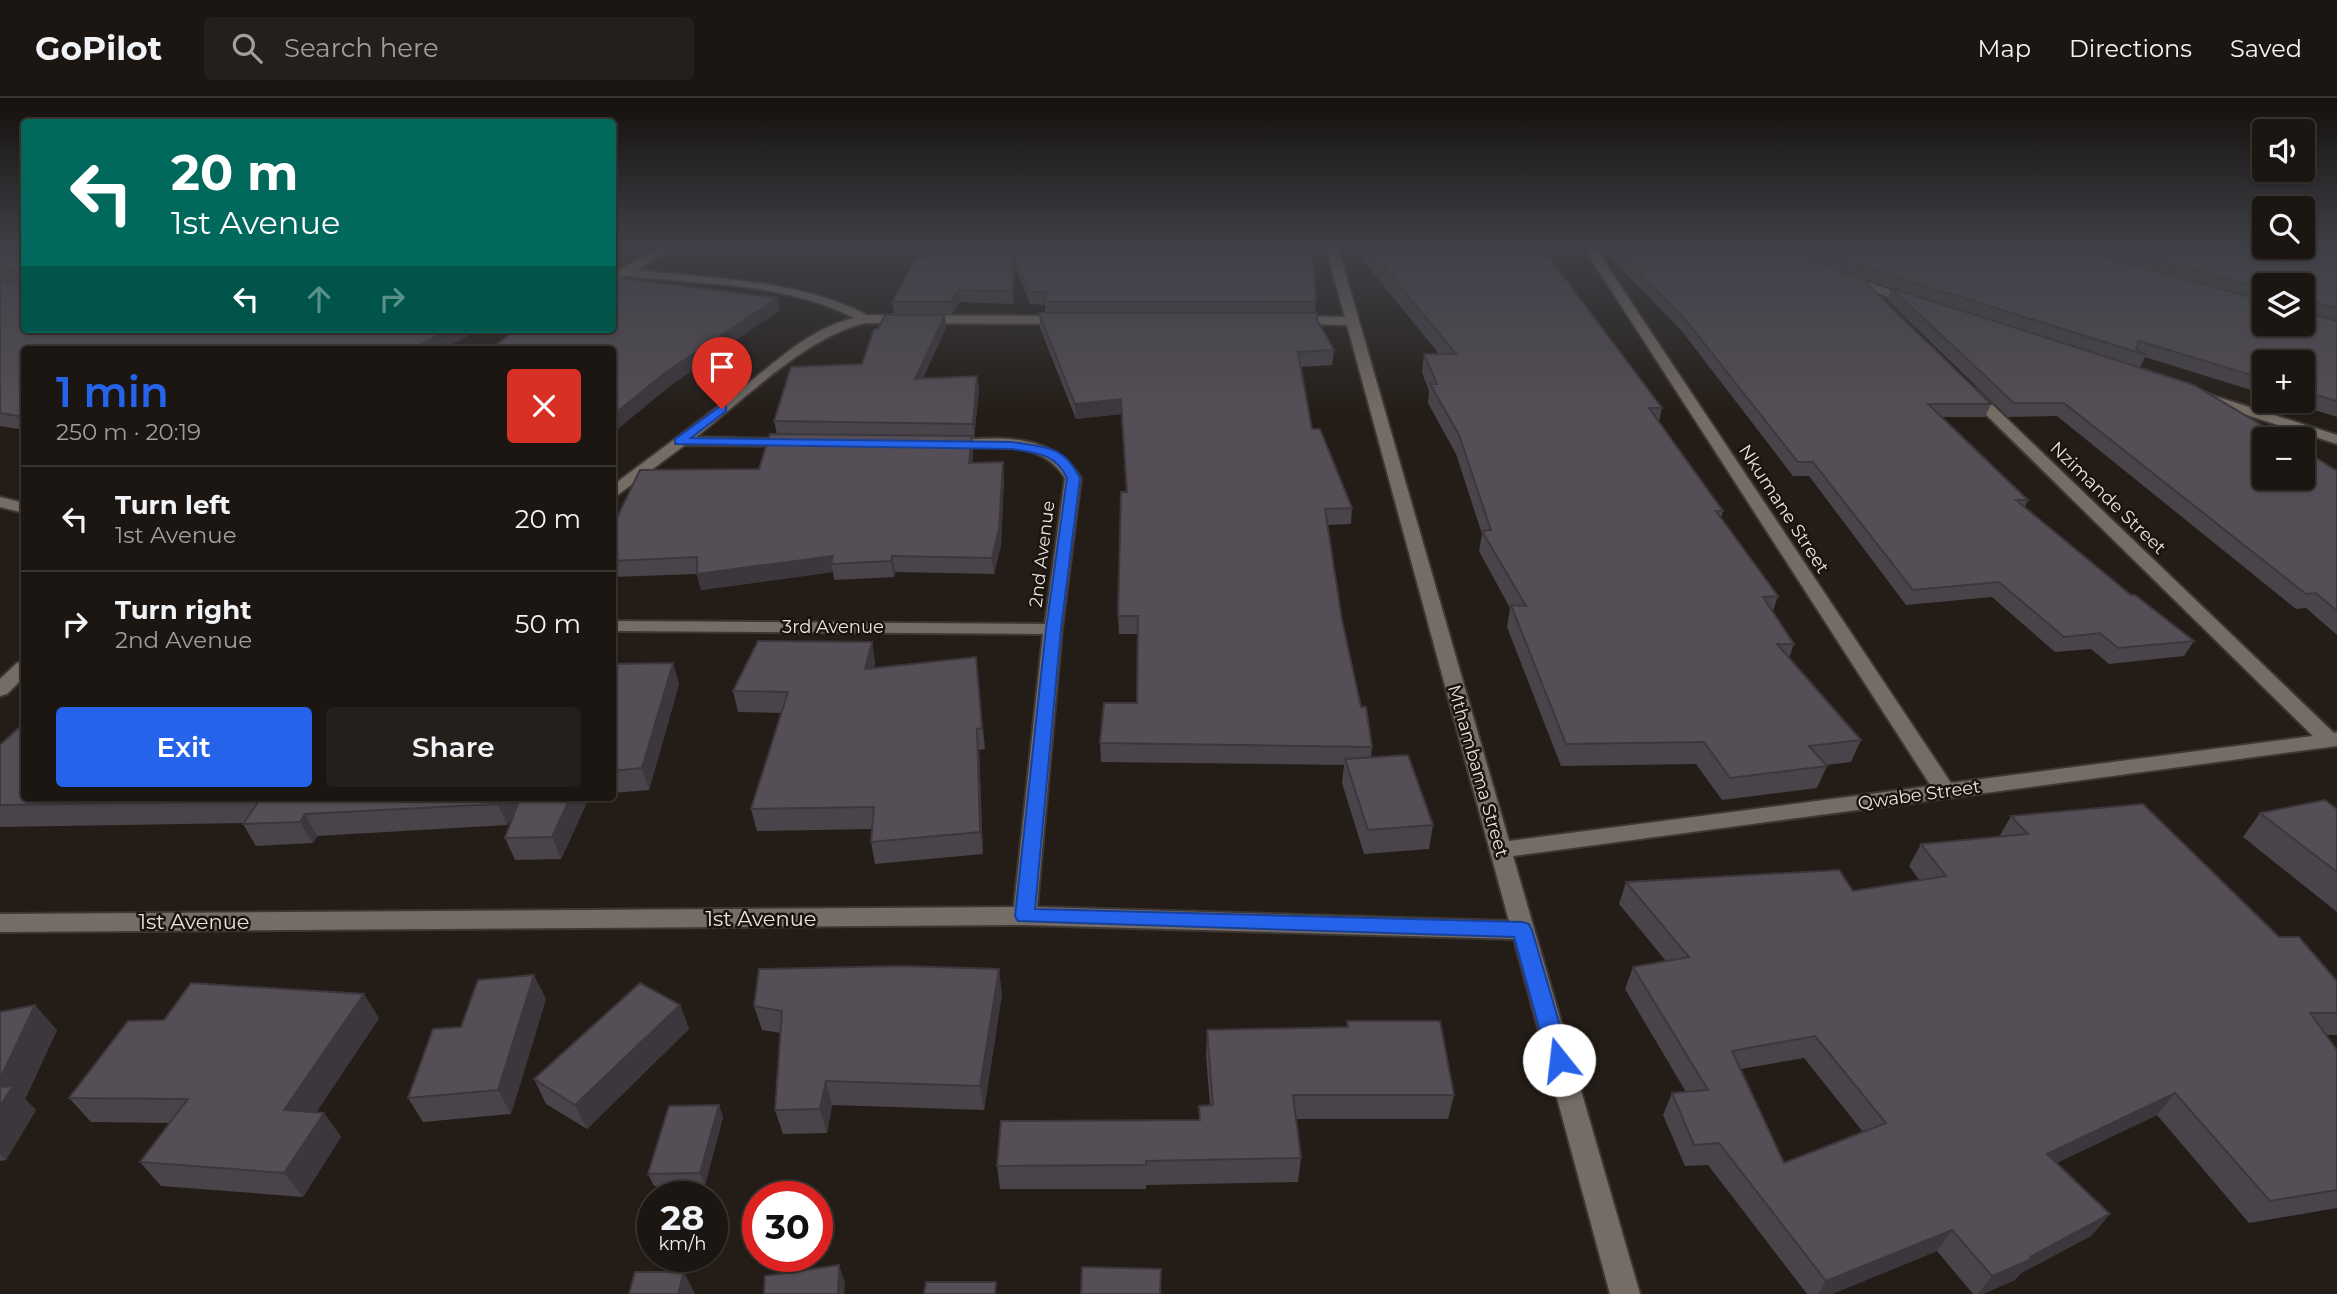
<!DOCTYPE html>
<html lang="en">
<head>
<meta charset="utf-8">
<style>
	:root { --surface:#1b1611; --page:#241f1a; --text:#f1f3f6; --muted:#a09f9f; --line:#393531; --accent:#2563eb }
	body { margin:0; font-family:Montserrat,sans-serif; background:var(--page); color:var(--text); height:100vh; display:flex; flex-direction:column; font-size:26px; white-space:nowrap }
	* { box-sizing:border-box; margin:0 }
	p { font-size:23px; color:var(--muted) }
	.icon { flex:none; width:38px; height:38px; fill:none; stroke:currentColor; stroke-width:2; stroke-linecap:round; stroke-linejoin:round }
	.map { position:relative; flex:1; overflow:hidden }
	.side { position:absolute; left:21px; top:248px; width:595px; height:455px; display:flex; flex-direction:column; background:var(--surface); border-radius:7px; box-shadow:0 2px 5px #0004,0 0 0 2px var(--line) }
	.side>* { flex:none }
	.top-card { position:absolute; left:21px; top:21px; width:595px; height:214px; border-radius:7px; box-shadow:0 2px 5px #0004,0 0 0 2px var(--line); background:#00695c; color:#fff; overflow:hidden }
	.fabs { position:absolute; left:2252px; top:21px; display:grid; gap:14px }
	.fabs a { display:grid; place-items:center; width:63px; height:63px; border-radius:7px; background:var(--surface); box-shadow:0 2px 5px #0004,0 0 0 2px var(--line); font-size:35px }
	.speed { position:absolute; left:637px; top:1083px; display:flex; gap:14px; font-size:35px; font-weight:700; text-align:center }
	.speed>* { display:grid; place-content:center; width:91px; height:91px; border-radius:50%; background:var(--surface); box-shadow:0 2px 5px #0004,0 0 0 2px var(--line); line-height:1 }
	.speed small { font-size:18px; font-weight:400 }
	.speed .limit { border:10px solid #d22; background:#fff; color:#111 }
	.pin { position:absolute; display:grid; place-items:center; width:60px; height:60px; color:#fff; margin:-72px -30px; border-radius:50% 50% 50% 0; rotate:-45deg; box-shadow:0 0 7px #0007 }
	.pin .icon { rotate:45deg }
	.me { position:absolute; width:77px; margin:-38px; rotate:344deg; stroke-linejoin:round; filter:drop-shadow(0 0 5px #0008) }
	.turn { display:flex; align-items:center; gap:24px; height:147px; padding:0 35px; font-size:32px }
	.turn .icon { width:91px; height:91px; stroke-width:2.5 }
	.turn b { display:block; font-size:49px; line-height:60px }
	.lanes { display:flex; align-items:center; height:66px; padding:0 35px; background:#0003; justify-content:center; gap:35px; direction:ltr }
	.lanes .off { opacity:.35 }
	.round { display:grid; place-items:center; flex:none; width:74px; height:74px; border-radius:7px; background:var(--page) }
	.headline { display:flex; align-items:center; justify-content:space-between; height:119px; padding:0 35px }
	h1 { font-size:42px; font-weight:600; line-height:52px; color:var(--accent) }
	.cta { display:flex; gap:14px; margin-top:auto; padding:14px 35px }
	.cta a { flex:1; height:80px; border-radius:7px; background:var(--accent); color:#fff; font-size:28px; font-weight:600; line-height:80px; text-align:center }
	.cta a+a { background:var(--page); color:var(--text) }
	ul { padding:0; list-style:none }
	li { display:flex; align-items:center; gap:21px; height:105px; padding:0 35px; border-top:2px solid var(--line) }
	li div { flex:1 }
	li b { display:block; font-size:26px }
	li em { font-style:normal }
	header { display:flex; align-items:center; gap:42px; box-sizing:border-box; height:98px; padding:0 35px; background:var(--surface); border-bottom:2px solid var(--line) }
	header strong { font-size:33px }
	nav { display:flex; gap:38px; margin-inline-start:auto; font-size:24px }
	.search { width:490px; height:63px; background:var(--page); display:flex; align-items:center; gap:18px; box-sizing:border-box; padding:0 24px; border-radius:7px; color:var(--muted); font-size:26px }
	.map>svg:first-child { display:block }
</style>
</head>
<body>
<header>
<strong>GoPilot</strong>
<div class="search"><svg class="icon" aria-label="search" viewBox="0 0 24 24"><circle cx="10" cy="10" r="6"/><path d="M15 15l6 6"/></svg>Search here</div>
<nav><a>Map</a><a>Directions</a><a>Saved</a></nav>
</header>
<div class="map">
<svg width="2337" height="1196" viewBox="0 0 2337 1196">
	<rect width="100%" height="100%" fill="#241d17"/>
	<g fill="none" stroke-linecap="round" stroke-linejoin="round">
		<g stroke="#3d3734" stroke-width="4">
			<path id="minor" d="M 659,150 L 672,150 L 636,172 C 713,181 797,181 867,217 L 1065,218 L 1071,222 L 1065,226 L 865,225 C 808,238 743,302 696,339 L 794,341 L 799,342 L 799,348 L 685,347 L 612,401 L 612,388 C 656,355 698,324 741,291 C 776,264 810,230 854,220 C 786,185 700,186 626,178 L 612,184 L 612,176 Z
				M 1326,150 L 1338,150 L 1509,743 L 1931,688 L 1584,150 L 1595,150 L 1951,685 L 2313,638 L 1966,297 L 1966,291 L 1976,291 L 2334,635 L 2337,634 L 2337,648 L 1513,758 L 1640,1196 L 1610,1196 L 1514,841 L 1025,827 L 0,834 L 0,816 L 1014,809 L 1043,536 L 612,533 L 612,523 L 1045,526 L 1065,380 C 1040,339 987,350 946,350 L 939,346 L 946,342 C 997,341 1049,331 1081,380 L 1062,531 L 1037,809 L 1509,823 L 1347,227 L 1291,226 L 1285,222 L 1291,218 L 1345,219 Z
				M 1846,178 L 1918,200 L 1920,203 L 1910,206 L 1842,183 L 1840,181 Z
				M 2202,294 L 2337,337 L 2337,346 L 2197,301 L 2195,298 Z
				M 0,399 L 24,405 L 24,415 L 0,409 Z
				M 24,563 L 24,579 L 7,596 L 0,598 L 0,581 L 17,565 Z"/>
		</g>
		<use href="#minor" fill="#756c65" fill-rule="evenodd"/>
	</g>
	<path fill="#49434a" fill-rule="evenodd" d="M 1312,150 L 1316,204 L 1315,215 L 1317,222 L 1334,252 L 1332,267 L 1301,269 L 1312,331 L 1352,410 L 1351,426 L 1328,427 L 1342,522 L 1361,609 L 1372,649 L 1371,659 L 1433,727 L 1429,751 L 1364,756 L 1342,685 L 1344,667 L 1101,664 L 1100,645 L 1137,605 L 1137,536 L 1119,536 L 1118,518 L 1126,394 L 1121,316 L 1076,321 L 1040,230 L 1039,215 L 1045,215 L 1045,207 L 1030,206 L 1015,167 L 1013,206 L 960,204 L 952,216 L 894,216 L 892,204 L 916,160 Z
		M 1353,150 L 1542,150 L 1662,310 L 1659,323 L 1723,413 L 1721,420 L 1778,498 L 1773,513 L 1794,546 L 1789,560 L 1861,642 L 1851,664 L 1826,667 L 1827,668 L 1817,690 L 1722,702 L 1696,666 L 1561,668 L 1507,529 L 1510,510 L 1479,453 L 1482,436 L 1456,356 L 1428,305 L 1429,293 L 1422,274 L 1424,256 L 1439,256 Z
		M 1601,150 L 2337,150 L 2337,319 L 2285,303 L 2303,303 L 2303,264 L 2264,264 L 2264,296 L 2145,259 L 2140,269 L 2337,373 L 2337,537 L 2306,510 L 2296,511 L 2057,318 L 2008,319 L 1887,202 L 1891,190 L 1861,180 L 1991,306 L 1985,319 L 1942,319 L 2028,402 L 2025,409 L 2131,497 L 2194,543 L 2184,558 L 2109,566 L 2091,551 L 2055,554 L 1992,499 L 1906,507 L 1809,378 L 1793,378 L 1681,232 ZM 2264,187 L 2303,187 L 2264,226 Z
		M 0,152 L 23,152 L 24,231 L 480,231 L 441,252 L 24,252 L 24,332 L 0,328 L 0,182 L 9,183 L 0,181 Z
		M 946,230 L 923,280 L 977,278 L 979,292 L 974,340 L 972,340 L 973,353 L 972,365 L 1004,379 L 1001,447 L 994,476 L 895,474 L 894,479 L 834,482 L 833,474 L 701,492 L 697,476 L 612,479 L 612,430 L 759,371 L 777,336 L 774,323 L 862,266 Z
		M 872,544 L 875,565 L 874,570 L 976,559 L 985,651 L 979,652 L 983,756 L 875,766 L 871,744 L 872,731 L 757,733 L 751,711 L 781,615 L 738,614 L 733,593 Z
		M 673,565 L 679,586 L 649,692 L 612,695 L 612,566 Z
		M 0,647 L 24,700 L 589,700 L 561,761 L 515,762 L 505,740 L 512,720 L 507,727 L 317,738 L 313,745 L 256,748 L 243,726 L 244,725 L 0,729 Z
		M 2337,711 L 2337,814 L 2243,739 L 2260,715 Z
		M 2011,718 L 2279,839 L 2337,883 L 2337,937 L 2326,937 L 2337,952 L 2337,1110 L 2249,1125 L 2157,1017 L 2056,1065 L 2110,1116 L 2091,1138 L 2021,1175 L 2015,1182 L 1983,1196 L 1973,1196 L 1937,1153 L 1832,1196 L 1807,1196 L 1708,1067 L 1685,1068 L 1663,1017 L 1672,995 L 1686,994 L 1625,891 L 1633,869 L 1666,863 L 1619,806 L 1626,784 L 1853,793 L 1920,783 L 1909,768 L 1921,746 L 1999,739 ZM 1804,960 L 1863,1034 L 1784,1065 L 1741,971 Z
		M 1002,896 L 984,1012 L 832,1007 L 827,1035 L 783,1036 L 775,1012 L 781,935 L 762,932 L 754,908 Z
		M 546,901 L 511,1016 L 423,1024 L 408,1000 Z
		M 680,907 L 689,931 L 587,1031 L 546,1006 L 534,981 Z
		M 0,914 L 57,932 L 25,1001 L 36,1012 L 6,1062 L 0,1063 Z
		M 379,920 L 316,1014 L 324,1015 L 341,1039 L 303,1099 L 161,1088 L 140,1064 L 170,1025 L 91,1024 L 69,1000 Z
		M 1347,923 L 1454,997 L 1448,1021 L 1296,1021 L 1301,1060 L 1298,1084 L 1146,1087 L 1146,1091 L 1000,1091 L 997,1068 L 1199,1022 L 1199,1008 L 1210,1007 L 1206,957 L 1207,932 L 1347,929 Z
		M 719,1007 L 723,1019 L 705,1087 L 654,1088 L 648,1076 Z"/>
	<path fill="#3c373c" d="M 1014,155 L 1015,167 L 1013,206 L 1012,193 Z
		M 959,192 L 960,204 L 952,216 L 951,204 Z
		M 778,200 L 780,212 L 670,288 L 612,336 L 612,318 L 666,274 Z
		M 945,217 L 946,230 L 916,294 L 915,281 Z
		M 450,231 L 480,231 L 441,252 L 410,252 Z
		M 977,278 L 979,292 L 974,340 L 973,326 Z
		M 1121,301 L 1121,316 L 1076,321 L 1075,306 Z
		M 972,338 L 973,353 L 971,381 L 969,365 Z
		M 1003,364 L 1004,379 L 1001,447 L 994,476 L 992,460 Z
		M 833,458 L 831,466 L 833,474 L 701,492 L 697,476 Z
		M 892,458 L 895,474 L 894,479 L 891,463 Z
		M 872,544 L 875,565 L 869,592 L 865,571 Z
		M 976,559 L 978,580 L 985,651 L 982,630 Z
		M 673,565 L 679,586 L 649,692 L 642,670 Z
		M 977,631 L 979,652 L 983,756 L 980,734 Z
		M 502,700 L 525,700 L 507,727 L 498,706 Z
		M 570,700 L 589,700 L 561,761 L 552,739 Z
		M 305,716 L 317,738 L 313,745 L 300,724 Z
		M 999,871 L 1002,896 L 984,1012 L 980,988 Z
		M 534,877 L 546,901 L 511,1016 L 498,992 Z
		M 364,896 L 379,920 L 302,1036 L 284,1012 Z
		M 35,907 L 57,932 L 25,1001 L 36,1012 L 6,1062 L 0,1056 L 0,981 Z
		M 680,907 L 689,931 L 587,1031 L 575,1007 Z
		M 826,983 L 832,1007 L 827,1035 L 820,1011 Z
		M 2175,995 L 2157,1017 L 2030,1078 L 2047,1056 Z
		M 719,1007 L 723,1019 L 705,1087 L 700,1075 Z
		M 324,1015 L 341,1039 L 303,1099 L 284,1075 Z
		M 2110,1116 L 2091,1138 L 2021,1175 L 2015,1182 L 1983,1196 L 1978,1196 L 1992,1178 Z
		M 1952,1132 L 1937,1153 L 1832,1196 L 1818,1196 L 1826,1183 Z
		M 839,1167 L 845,1185 L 844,1196 L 838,1196 Z
		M 684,1174 L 695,1196 L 678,1196 Z"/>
	<path fill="#554e56" stroke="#3c373c" stroke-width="2" fill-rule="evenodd" d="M 8,150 L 24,151 L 24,231 L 450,231 L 410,252 L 24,252 L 24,319 L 0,315 L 0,182 L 16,184 L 19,175 L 0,170 L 0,152 Z
		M 929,150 L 1312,150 L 1316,204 L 1044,204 L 1048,194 L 1029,194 L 1014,155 L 1012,193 L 959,192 L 951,204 L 892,204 L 916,160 L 925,160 Z
		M 1368,150 L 1542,150 L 1662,310 L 1649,310 L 1723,413 L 1716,413 L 1778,498 L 1763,499 L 1794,546 L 1777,546 L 1861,642 L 1809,648 L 1827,668 L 1730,680 L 1704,644 L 1566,646 L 1511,507 L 1526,508 L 1482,433 L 1491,432 L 1459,337 L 1430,286 L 1437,286 L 1424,256 L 1456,256 Z
		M 1614,150 L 1771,150 L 1860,179 L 1991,306 L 1928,306 L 2028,402 L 2016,402 L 2131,497 L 2135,497 L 2194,543 L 2118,550 L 2100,535 L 2064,539 L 1999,484 L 1913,492 L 1813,364 L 1798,364 L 1684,220 Z
		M 1804,150 L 2074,150 L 2264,203 L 2264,226 L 2303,226 L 2303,187 L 2264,187 L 2264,191 L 2112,150 L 2337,150 L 2337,210 L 2311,203 L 2307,206 L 2308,215 L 2337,223 L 2337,303 L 2303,293 L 2303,264 L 2264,264 L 2264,281 L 2139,243 L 2136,251 L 2146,257 Z
		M 612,179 L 778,200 L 666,274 L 612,318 L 612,252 L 490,252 L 516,231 L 612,231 Z
		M 1891,190 L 2194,287 L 2285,341 L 2264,341 L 2264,380 L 2303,380 L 2303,352 L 2337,373 L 2337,513 L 2316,495 L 2306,496 L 2064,305 L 2014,305 Z
		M 1039,215 L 1317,215 L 1317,222 L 1334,252 L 1298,254 L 1312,331 L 1320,331 L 1352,410 L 1325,411 L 1342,522 L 1361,609 L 1366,609 L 1372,649 L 1100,645 L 1104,605 L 1137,605 L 1138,518 L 1118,518 L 1121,394 L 1127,394 L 1121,301 L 1075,306 Z
		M 885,217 L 945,217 L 915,281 L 977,278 L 973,326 L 774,323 L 791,269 L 862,266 L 874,231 L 878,231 Z
		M 770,336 L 972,338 L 969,365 L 1003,364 L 999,431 L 992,460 L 892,458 L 891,463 L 831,466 L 833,458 L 697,476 L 697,459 L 612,463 L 612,430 L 640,372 L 759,371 Z
		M 758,543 L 872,544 L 865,571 L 976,559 L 982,630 L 977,631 L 980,734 L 871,744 L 874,709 L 751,711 L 788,594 L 733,593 Z
		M 673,565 L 642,670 L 612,673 L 612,566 Z
		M 24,625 L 24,700 L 502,700 L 498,706 L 305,716 L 300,724 L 243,726 L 259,703 L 0,707 L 0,647 Z
		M 1408,657 L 1433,727 L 1368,732 L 1345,661 Z
		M 520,700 L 570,700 L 552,739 L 505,740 Z
		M 2325,702 L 2337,711 L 2337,774 L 2260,715 Z
		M 2143,706 L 2279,839 L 2299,839 L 2337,883 L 2337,915 L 2310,915 L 2337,952 L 2337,1092 L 2270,1103 L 2175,995 L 2047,1056 L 2110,1116 L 2030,1159 L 2032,1161 L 1992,1178 L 1952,1132 L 1826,1183 L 1719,1045 L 1694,1047 L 1672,995 L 1708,992 L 1633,869 L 1689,859 L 1626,784 L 1839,772 L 1853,793 L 1946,778 L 1921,746 L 2028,736 L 2011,718 ZM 1815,938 L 1886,1025 L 1784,1065 L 1732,953 Z
		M 903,868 L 999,871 L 980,988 L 826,983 L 820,1011 L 775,1012 L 782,913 L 754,908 L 759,871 Z
		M 534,877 L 498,992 L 408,1000 L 433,931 L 461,929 L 478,882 Z
		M 191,885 L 364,896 L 284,1012 L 324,1015 L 284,1075 L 140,1064 L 188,1001 L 69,1000 L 128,923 L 164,922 Z
		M 640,885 L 680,907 L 575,1007 L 534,981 Z
		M 35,907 L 0,981 L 0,914 Z
		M 1347,923 L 1440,923 L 1454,997 L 1293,997 L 1301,1060 L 1146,1063 L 1146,1067 L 997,1068 L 1001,1023 L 1200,1022 L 1199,1008 L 1213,1007 L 1207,932 L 1348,929 Z
		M 13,988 L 0,1008 L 0,989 Z
		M 719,1007 L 700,1075 L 648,1076 L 669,1008 Z
		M 839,1167 L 838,1196 L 764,1196 L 765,1178 Z
		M 1082,1169 L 1161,1171 L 1160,1196 L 1081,1196 Z
		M 635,1174 L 684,1174 L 678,1196 L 629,1196 Z
		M 926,1184 L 996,1184 L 995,1196 L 924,1196 Z"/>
	<linearGradient id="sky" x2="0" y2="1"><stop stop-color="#14100d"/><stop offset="0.47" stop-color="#3f4047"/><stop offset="1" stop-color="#3f4047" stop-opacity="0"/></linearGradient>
	<rect width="2337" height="317" fill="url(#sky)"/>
	<path fill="#2563eb" stroke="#184099" stroke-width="2" d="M 722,307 L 726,308 L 726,313 L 691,340 L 1012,344 C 1045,349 1064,347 1080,380 L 1061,531 L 1035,811 L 1522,824 L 1529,826 L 1532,832 L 1570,962 L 1566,968 L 1559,971 L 1551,968 L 1548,962 L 1514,839 L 1018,823 L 1015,818 L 1046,531 L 1067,380 C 1055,355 1037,355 1012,351 L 675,346 L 675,341 Z"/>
	<g text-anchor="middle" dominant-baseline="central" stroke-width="5" stroke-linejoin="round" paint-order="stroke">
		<g font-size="18" fill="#e7e2de" stroke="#1b140e">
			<text transform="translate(2108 400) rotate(44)">Nzimande Street</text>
			<text transform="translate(1784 411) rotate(57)">Nkumane Street</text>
			<text transform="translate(1042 456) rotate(-83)">2nd Avenue</text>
			<text x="833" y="529">3rd Avenue</text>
			<text transform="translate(1478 673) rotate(74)">Mthambama Street</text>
			<text transform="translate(1919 697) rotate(-8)">Qwabe Street</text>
		</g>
		<g font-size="21" fill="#e7e2de" stroke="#1b140e">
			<text x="761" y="820">1st Avenue</text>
			<text x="194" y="823">1st Avenue</text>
		</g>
	</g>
</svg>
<div class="fabs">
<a><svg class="icon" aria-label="sound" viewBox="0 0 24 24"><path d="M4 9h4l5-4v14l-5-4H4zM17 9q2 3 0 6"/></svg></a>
<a><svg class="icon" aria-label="search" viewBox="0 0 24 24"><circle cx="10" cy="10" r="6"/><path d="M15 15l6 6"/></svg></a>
<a><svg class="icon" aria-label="layers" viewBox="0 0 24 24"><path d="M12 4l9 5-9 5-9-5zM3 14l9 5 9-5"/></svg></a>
<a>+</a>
<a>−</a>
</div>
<div class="speed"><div>28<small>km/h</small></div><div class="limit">30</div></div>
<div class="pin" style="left:722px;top:311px;background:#d93025"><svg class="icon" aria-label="arrive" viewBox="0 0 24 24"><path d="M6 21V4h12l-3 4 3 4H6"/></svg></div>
<svg class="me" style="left:1559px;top:962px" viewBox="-20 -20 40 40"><circle r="19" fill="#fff"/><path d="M0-13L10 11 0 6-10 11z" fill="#2563eb"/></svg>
<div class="top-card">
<div class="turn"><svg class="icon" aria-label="left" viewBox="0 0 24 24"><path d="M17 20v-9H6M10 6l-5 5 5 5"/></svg><div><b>20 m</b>1st Avenue</div></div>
<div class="lanes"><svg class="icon" aria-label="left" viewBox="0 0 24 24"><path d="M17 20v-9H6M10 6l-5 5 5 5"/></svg><svg class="icon off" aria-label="ahead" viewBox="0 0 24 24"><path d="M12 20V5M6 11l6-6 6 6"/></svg><svg class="icon off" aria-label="right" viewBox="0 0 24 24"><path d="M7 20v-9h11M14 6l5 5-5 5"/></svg></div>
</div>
<section class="side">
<div class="headline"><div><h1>1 min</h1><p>250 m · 20:19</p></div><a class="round" style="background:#d93025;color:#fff"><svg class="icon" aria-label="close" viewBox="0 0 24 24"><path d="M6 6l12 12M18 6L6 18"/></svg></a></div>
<ul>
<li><svg class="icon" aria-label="left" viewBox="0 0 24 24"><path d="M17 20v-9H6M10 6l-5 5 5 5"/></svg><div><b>Turn left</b><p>1st Avenue</p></div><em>20 m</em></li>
<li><svg class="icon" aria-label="right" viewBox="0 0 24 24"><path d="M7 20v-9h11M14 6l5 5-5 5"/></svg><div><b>Turn right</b><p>2nd Avenue</p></div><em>50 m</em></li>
</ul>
<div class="cta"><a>Exit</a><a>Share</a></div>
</section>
</div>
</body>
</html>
